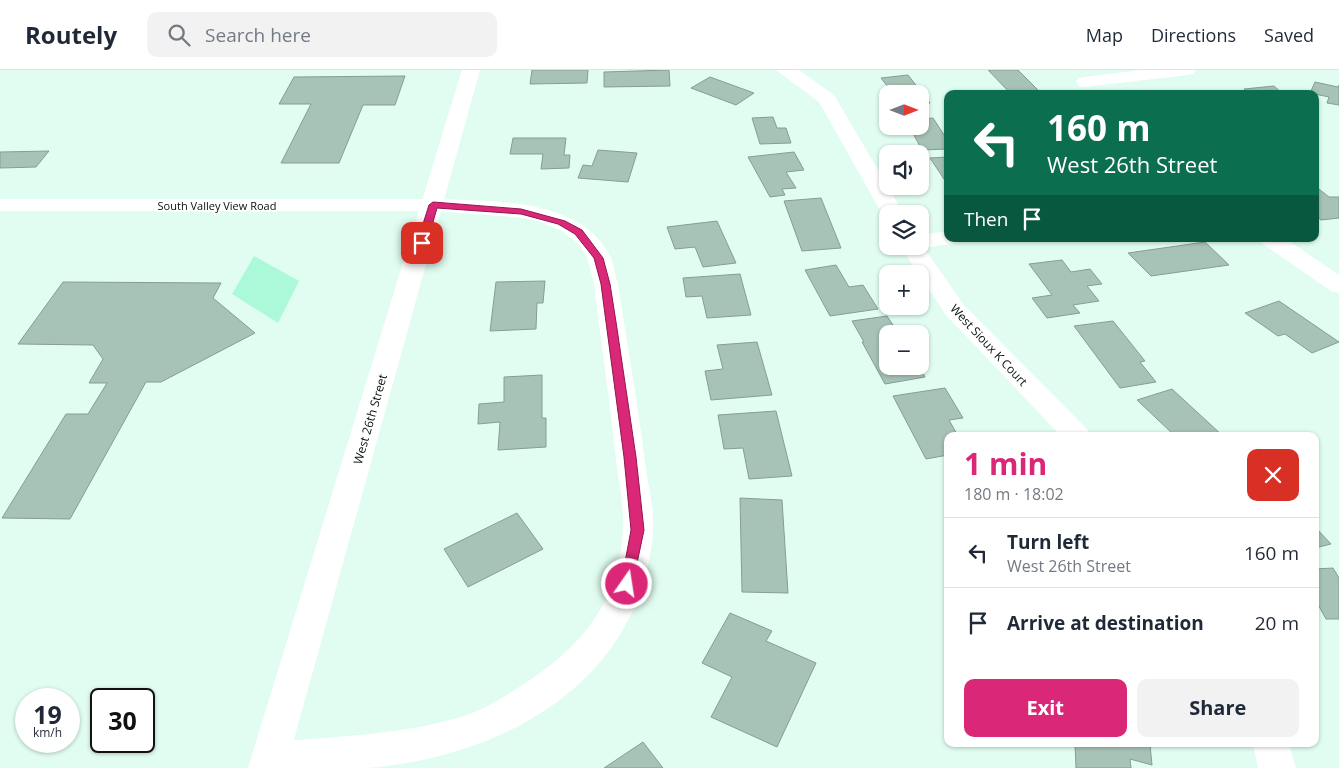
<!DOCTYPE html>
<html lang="en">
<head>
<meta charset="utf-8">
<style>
	:root { --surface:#fff; --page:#f2f2f3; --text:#1f2937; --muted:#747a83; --line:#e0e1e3; --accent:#db2777 }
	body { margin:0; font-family:"Open Sans",sans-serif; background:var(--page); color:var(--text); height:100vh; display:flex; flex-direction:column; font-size:19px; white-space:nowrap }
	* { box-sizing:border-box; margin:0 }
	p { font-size:16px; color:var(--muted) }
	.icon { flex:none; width:28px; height:28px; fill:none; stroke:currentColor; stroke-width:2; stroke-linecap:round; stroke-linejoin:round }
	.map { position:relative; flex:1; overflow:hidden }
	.panel { position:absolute; left:944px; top:362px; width:375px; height:315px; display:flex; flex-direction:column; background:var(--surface); border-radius:10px; box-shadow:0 1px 4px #0004 }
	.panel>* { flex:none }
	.top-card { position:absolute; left:944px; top:20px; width:375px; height:152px; border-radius:10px; box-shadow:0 1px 4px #0004; background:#0b6e4f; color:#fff; overflow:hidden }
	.needle { width:32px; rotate:90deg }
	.controls { position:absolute; left:879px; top:15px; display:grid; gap:10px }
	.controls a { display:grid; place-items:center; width:50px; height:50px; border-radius:10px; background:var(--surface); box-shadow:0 1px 4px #0004; font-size:25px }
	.speed { position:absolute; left:15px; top:618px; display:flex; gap:10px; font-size:25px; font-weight:700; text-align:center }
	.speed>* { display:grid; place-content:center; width:65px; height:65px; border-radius:50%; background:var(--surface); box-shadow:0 1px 4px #0004; line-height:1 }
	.speed small { font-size:12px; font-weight:400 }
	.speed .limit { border:2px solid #111; border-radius:8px; background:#fff; color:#111 }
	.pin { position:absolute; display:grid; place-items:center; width:42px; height:42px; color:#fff; margin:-21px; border-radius:10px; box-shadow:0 2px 8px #0006 }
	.me { position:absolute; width:55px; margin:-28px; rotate:13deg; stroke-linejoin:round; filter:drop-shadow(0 0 4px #0008) }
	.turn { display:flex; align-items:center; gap:18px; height:105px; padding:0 20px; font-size:22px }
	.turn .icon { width:65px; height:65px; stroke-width:2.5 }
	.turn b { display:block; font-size:35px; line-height:42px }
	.then { display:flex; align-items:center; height:48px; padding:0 20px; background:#0003; gap:10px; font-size:19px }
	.round { display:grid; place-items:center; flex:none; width:52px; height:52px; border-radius:10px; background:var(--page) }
	.overview { display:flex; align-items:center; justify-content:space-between; height:85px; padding:0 20px }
	h1 { font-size:30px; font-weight:700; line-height:38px; color:var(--accent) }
	.action { display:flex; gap:10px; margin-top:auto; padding:10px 20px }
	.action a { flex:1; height:58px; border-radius:10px; background:var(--accent); color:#fff; font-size:20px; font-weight:700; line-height:58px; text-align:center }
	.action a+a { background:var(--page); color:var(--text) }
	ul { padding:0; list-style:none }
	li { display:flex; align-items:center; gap:15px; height:70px; padding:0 20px; border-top:1px solid var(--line) }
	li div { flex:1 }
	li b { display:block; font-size:19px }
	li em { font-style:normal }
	header { display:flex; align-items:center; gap:30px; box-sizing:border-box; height:70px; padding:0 25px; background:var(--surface); border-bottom:1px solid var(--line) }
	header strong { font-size:24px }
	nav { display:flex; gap:28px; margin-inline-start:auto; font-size:18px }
	.search { width:350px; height:45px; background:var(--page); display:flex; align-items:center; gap:12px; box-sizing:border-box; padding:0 18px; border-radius:10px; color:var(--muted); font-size:19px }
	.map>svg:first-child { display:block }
</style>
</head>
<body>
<header>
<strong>Routely</strong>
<div class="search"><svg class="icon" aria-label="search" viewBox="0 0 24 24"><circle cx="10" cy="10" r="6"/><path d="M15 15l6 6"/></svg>Search here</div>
<nav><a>Map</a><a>Directions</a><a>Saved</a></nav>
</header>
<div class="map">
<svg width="1339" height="698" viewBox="0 0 1339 698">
	<rect width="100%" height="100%" fill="#e1fdf1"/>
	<path fill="#acf9da" d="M 254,186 L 299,211 L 278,253 L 232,224 Z"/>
	<path fill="#a7c2b6" stroke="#849e93" d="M 532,0 L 588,0 L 587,13 L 530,14 Z
		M 669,0 L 670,16 L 604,17 L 604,2 Z
		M 988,0 L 1018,0 L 1042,24 L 1011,24 Z
		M 908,5 L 930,33 L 920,34 L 920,24 L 888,24 L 888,31 L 881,22 L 891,21 L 881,8 Z
		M 405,6 L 395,35 L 363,35 L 339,93 L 281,93 L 311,34 L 279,34 L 294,7 Z
		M 710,7 L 754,23 L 736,35 L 691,18 Z
		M 1315,12 L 1338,17 L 1339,15 L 1339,35 L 1327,33 L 1329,27 L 1310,23 Z
		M 1274,16 L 1283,24 L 1250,24 L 1244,19 Z
		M 773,47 L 777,58 L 786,58 L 791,73 L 760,74 L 752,48 Z
		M 933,48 L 948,71 L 948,79 L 922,80 L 909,56 L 920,56 L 920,49 Z
		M 513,68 L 566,68 L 564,85 L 570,85 L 569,98 L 541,99 L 543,84 L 510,84 Z
		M 598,80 L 637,83 L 628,112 L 578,108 L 583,95 L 592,96 Z
		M 49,81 L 36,97 L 0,98 L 0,82 Z
		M 794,82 L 804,100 L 786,102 L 796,118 L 782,119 L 785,125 L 770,127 L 748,87 Z
		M 948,87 L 948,115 L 930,88 Z
		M 1315,116 L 1329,127 L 1339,127 L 1339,148 L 1321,150 L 1315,145 Z
		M 821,128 L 841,178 L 802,181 L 784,131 Z
		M 717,151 L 736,193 L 703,197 L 695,177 L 675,179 L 667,157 Z
		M 1205,172 L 1229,195 L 1151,206 L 1128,183 Z
		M 1062,190 L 1071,202 L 1090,199 L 1102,214 L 1087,216 L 1099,231 L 1073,235 L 1080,243 L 1047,248 L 1032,228 L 1052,225 L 1029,194 Z
		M 836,195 L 849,217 L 863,215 L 878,239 L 830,246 L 805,200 Z
		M 740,204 L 751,245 L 707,248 L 702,226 L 686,227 L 683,208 Z
		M 545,211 L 543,233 L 537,233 L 536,259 L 490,261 L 496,212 Z
		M 63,212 L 221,213 L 213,228 L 255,263 L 161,312 L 146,312 L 70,449 L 2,448 L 66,344 L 88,344 L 107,313 L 89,313 L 103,289 L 93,275 L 18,274 Z
		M 1279,231 L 1339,272 L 1312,283 L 1285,264 L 1278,266 L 1245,243 Z
		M 887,246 L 899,264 L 888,264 L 888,296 L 919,296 L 925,307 L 885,314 L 862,272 L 864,272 L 852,251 Z
		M 1113,251 L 1145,291 L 1140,292 L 1156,312 L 1120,318 L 1074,256 Z
		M 757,272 L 772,325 L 711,330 L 705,301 L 723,299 L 717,275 Z
		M 542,305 L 542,348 L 546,348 L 546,377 L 498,380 L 500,352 L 478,354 L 479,334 L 504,332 L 504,307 Z
		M 945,318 L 963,348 L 949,350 L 958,366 L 948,366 L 948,385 L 926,389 L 893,326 Z
		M 1172,319 L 1223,366 L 1175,366 L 1137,330 Z
		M 776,341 L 792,406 L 749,409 L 743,378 L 724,379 L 718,345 Z
		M 740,428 L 782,430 L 788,523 L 742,522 Z
		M 517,443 L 543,479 L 468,517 L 444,479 Z
		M 1315,457 L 1331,474 L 1315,478 Z
		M 1333,498 L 1339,508 L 1339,549 L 1326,549 L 1315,529 L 1315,499 Z
		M 730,543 L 772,561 L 766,571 L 816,593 L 777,677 L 711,647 L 732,607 L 702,593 Z
		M 643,672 L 663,698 L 604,698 Z
		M 1073,674 L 1150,674 L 1152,695 L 1130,689 L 1131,698 L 1076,698 L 1075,674 Z"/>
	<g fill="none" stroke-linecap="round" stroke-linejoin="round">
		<path fill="#fff" fill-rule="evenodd" d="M 776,0 L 799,0 L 834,25 L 904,144 L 888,144 L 888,149 L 885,149 L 819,32 Z
			M 1141,0 L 1196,0 L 1193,4 L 1187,5 L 1085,17 L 1079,16 L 1076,12 L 1079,8 L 1085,7 Z
			M 433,129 C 489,131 583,127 611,188 C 614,196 615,206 618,214 C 627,274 638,333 645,393 C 648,416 655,440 653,462 C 641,612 504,687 367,698 C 331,698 292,698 256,698 L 252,689 L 257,677 L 270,672 C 331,667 394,665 454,649 C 478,643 501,629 521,616 C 581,578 620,532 623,458 C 624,436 619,413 616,390 C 610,331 601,273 594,214 L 587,187 L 579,174 L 562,161 L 541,152 L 525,148 L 425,140 L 422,135 L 425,130 Z
			M 948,161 L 948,169 L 959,169 L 956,173 L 924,178 L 964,235 L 1087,359 L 1091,366 L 1061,366 L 946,245 L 900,176 L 920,176 L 920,165 Z
			M 1260,169 L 1286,169 L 1339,205 L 1339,223 L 1331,221 L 1263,174 Z
			M 1253,674 L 1289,674 L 1296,698 L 1258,698 Z"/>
		<path fill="#fff" fill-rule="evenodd" d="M 0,129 L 433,129 L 441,130 L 444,135 L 441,140 L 433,141 L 0,141 Z"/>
		<path fill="#fff" fill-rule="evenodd" d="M 462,0 L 480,0 L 286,698 L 248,698 Z"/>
	</g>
	<path fill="#db2777" stroke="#8e194d" d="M 433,132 L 521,139 L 565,151 L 582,160 L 603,188 L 610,214 L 616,252 L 636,387 L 644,460 L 632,517 L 627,519 L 623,517 L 621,514 L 631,460 L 624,387 L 606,252 L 601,214 L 594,188 L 575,164 L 558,154 L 521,144 L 437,138 L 427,173 L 425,175 L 419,175 L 417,173 L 429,135 Z"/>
	<g text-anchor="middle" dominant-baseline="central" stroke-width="4" stroke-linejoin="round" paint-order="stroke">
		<g font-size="11" fill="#07100c" stroke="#fff">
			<text x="217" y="135">South Valley View Road</text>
		</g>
		<g font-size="12" fill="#07100c" stroke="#fff">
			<text transform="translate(989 275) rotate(47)">West Sioux K Court</text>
			<text transform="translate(370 349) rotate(-74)">West 26th Street</text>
		</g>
	</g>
</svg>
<div class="controls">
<a><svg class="needle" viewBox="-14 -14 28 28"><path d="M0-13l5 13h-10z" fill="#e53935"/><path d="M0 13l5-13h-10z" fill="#747a83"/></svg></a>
<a><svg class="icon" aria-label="sound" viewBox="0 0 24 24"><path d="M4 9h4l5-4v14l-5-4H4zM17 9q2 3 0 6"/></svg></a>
<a><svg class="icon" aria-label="layers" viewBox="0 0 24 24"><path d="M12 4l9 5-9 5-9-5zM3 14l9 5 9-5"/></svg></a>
<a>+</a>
<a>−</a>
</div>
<div class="speed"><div>19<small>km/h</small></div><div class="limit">30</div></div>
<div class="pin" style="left:422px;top:173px;background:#d93025"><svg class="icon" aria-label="arrive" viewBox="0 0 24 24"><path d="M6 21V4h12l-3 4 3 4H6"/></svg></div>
<svg class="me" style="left:627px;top:514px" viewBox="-20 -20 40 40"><circle r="17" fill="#db2777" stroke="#fff" stroke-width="3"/><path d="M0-11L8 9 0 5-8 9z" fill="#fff"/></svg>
<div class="top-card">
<div class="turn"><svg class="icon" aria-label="left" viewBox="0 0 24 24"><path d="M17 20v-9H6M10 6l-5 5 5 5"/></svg><div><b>160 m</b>West 26th Street</div></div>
<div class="then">Then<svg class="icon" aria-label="arrive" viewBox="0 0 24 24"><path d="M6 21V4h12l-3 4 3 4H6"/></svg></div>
</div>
<section class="panel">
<div class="overview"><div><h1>1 min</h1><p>180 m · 18:02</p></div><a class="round" style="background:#d93025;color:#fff"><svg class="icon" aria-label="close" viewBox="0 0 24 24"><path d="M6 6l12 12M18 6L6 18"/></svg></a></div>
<ul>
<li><svg class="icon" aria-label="left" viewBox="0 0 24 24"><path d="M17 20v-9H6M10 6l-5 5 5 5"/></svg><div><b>Turn left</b><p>West 26th Street</p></div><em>160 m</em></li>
<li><svg class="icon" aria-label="arrive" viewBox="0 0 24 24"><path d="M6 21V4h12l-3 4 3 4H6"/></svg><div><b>Arrive at destination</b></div><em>20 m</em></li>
</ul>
<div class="action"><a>Exit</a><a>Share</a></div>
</section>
</div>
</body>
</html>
